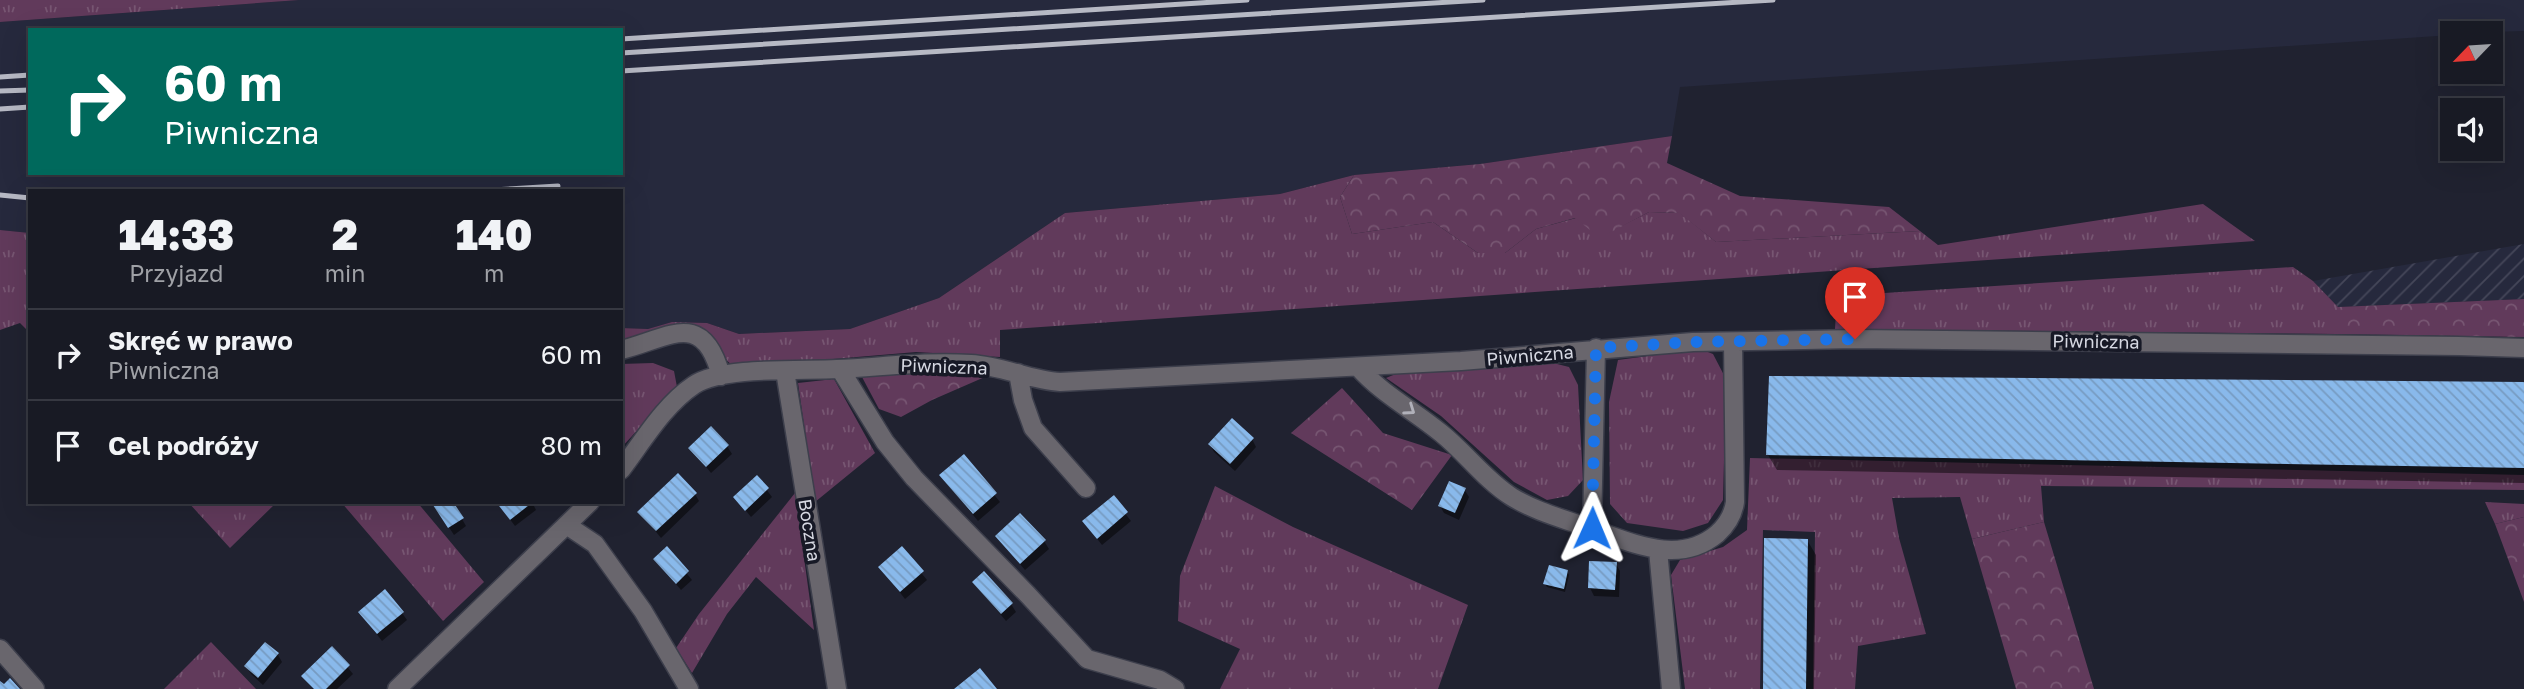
<!DOCTYPE html>
<html lang="pl">
<head>
<meta charset="utf-8">
<style>
	:root { --surface:#181a24; --page:#252731; --text:#f1f3f6; --muted:#9fa1a6; --line:#363841 }
	body { margin:0; font-family:"Golos Text",sans-serif; background:var(--page); color:var(--text); height:100vh; display:flex; flex-direction:column; font-size:26px; white-space:nowrap }
	* { box-sizing:border-box; margin:0 }
	p { font-size:23px; color:var(--muted) }
	.icon { flex:none; width:38px; height:38px; fill:none; stroke:currentColor; stroke-width:2; stroke-linecap:round; stroke-linejoin:round }
	.map { position:relative; flex:1; overflow:hidden }
	.side { position:absolute; left:28px; top:189px; width:595px; height:315px; display:flex; flex-direction:column; background:var(--surface); border-radius:0px; box-shadow:0 7px 28px #0002,0 0 0 2px var(--line) }
	.side>* { flex:none }
	.banner { position:absolute; left:28px; top:28px; width:595px; height:147px; border-radius:0px; box-shadow:0 7px 28px #0002,0 0 0 2px var(--line); background:#00695c; color:#fff; overflow:hidden }
	.needle { width:46px; rotate:245deg }
	.buttons { position:absolute; left:2440px; top:21px; display:grid; gap:14px }
	.buttons a { display:grid; place-items:center; width:63px; height:63px; border-radius:0px; background:var(--surface); box-shadow:0 7px 28px #0002,0 0 0 2px var(--line); font-size:35px }
	.pin { position:absolute; display:grid; place-items:center; width:60px; height:60px; color:#fff; margin:-72px -30px; border-radius:50% 50% 50% 0; rotate:-45deg; box-shadow:0 0 7px #0007 }
	.pin .icon { rotate:45deg }
	.me { position:absolute; width:77px; margin:-38px; rotate:1deg; stroke-linejoin:round; filter:drop-shadow(0 0 5px #0008) }
	.turn { display:flex; align-items:center; gap:24px; height:147px; padding:0 21px; font-size:32px }
	.turn .icon { width:91px; height:91px; stroke-width:2.5 }
	.turn b { display:block; font-size:49px; line-height:60px }
	.eta { display:flex; justify-content:space-evenly; align-items:center; height:119px; text-align:center }
	.eta b { font-size:42px; font-weight:800; line-height:49px }
	ul { padding:0; list-style:none }
	li { display:flex; align-items:center; gap:21px; height:91px; padding:0 21px; border-top:2px solid var(--line) }
	li div { flex:1 }
	li b { display:block; font-size:26px }
	li em { font-style:normal }
	.map>svg:first-child { display:block }
</style>
</head>
<body>
<div class="map">
<svg width="2524" height="689" viewBox="0 0 2524 689">
	<defs>
		<pattern id="industrial-furrows" width="10" height="10" patternUnits="userSpaceOnUse" patternTransform="scale(1.75)"><rect width="10" height="10" fill="#26293d"/><path d="M-1 1l2-2M0 10L10 0M9 11l2-2" fill="none" stroke="#454759"/></pattern>
		<pattern id="grass-tufts" width="24" height="20" patternUnits="userSpaceOnUse" patternTransform="scale(1.75)"><rect width="24" height="20" fill="#613a5b"/><path d="M3 7l-1-3M5 7V3M7 7l1-3M15 17l-1-3M17 17v-4M19 17l1-3" fill="none" stroke="#775672"/></pattern>
		<pattern id="forest-crowns" width="20" height="18" patternUnits="userSpaceOnUse" patternTransform="scale(1.75)"><rect width="20" height="18" fill="#613a5b"/><path d="M2 6a3 3 0 1 1 6 0M12 15a3 3 0 1 1 6 0" fill="none" stroke="#775672"/></pattern>
		<pattern id="building-back-hatch" width="6" height="6" patternUnits="userSpaceOnUse" patternTransform="scale(1.75)"><rect width="6" height="6" fill="#89b9eb"/><path d="M-1 5l2 2M0 0l6 6M5-1l2 2" fill="none" stroke="#779bc1"/></pattern>
	</defs>
	<rect width="100%" height="100%" fill="#202230"/>
	<path fill="#26293d" fill-rule="evenodd" d="M 299,0 L 2524,0 L 2524,31 L 2452,33 L 2452,35 L 1680,87 L 1672,136 L 1480,164 L 1354,175 L 1280,194 L 1065,213 L 939,298 L 850,329 L 739,334 L 707,323 L 672,322 L 648,329 L 621,328 L 621,191 L 30,191 L 30,233 L 0,230 L 0,22 ZM 30,30 L 621,30 L 621,173 L 30,173 Z"/>
	<path fill="url(#industrial-furrows)" d="M 2524,244 L 2524,299 L 2338,307 L 2313,281 Z"/>
	<path fill="url(#grass-tufts)" d="M 0,0 L 299,0 L 0,22 Z
		M 1354,175 L 1340,197 L 1352,234 L 1433,222 L 1478,253 L 1505,253 L 1536,229 L 1576,218 L 1600,237 L 1649,212 L 1680,213 L 1716,242 L 1920,231 L 1938,245 L 2203,204 L 2255,241 L 1000,330 L 1000,357 L 916,352 L 737,367 C 724,363 724,352 717,342 C 692,310 651,333 621,344 L 621,328 L 648,329 L 672,322 L 707,323 L 739,334 L 850,329 L 939,298 L 1065,213 L 1280,194 Z
		M 0,230 L 30,233 L 30,333 L 20,323 L 0,330 Z
		M 2293,267 L 2313,281 L 2338,307 L 2338,334 L 1835,329 L 1837,296 Z
		M 1700,349 L 1713,354 L 1726,379 L 1723,500 L 1708,523 L 1683,531 L 1627,523 L 1610,504 L 1609,402 L 1618,360 Z
		M 1541,360 L 1569,367 L 1578,385 L 1583,480 L 1568,496 L 1547,500 L 1514,482 L 1441,416 L 1386,378 L 1398,373 Z
		M 653,363 L 674,371 L 677,387 L 621,448 L 621,364 Z
		M 834,379 L 875,453 L 815,502 L 798,383 Z
		M 1750,458 L 2524,475 L 2524,490 L 2041,486 L 2044,522 L 1972,539 L 1960,497 L 1892,498 L 1899,538 L 1926,634 L 1858,646 L 1855,689 L 1813,689 L 1815,532 L 1763,530 L 1760,689 L 1685,689 L 1671,575 L 1680,560 L 1723,547 L 1747,530 Z
		M 1215,486 L 1293,527 L 1468,605 L 1438,689 L 1220,689 L 1240,649 L 1178,621 L 1180,576 Z
		M 795,493 L 814,630 L 756,577 L 727,614 L 692,673 L 676,648 L 699,614 Z
		M 188,502 L 277,502 L 230,548 Z
		M 341,502 L 417,502 L 484,582 L 443,621 Z
		M 2485,502 L 2524,504 L 2524,517 L 2495,524 Z
		M 211,642 L 256,689 L 164,689 Z"/>
	<path fill="url(#forest-crowns)" d="M 1672,136 L 1667,163 L 1740,196 L 1889,207 L 1920,231 L 1716,242 L 1679,213 L 1649,212 L 1600,238 L 1575,218 L 1536,229 L 1505,253 L 1478,253 L 1433,222 L 1352,234 L 1340,197 L 1354,175 L 1480,164 Z
		M 2524,299 L 2524,337 L 2338,334 L 2338,307 Z
		M 955,369 L 994,373 L 932,400 L 901,417 L 879,409 L 862,377 Z
		M 1342,388 L 1383,433 L 1452,455 L 1412,510 L 1291,433 Z
		M 2524,517 L 2524,602 L 2495,524 Z
		M 2044,522 L 2094,689 L 2016,689 L 1972,539 Z"/>
	<path fill="#0007" d="M 2524,383 L 2524,483 L 1777,470 L 1768,455 Z
		M 1252,439 L 1256,447 L 1235,471 L 1214,452 L 1210,445 Z
		M 727,446 L 732,454 L 711,473 L 691,448 Z
		M 963,456 L 1000,502 L 978,521 L 946,482 Z
		M 757,477 L 772,497 L 751,517 L 735,497 Z
		M 1464,489 L 1469,497 L 1459,520 L 1444,513 L 1440,506 Z
		M 695,494 L 699,501 L 661,538 L 640,512 Z
		M 1113,498 L 1131,521 L 1102,545 L 1084,522 Z
		M 497,502 L 532,502 L 536,510 L 515,526 Z
		M 437,509 L 462,519 L 466,526 L 454,535 Z
		M 997,537 L 1044,541 L 1049,549 L 1025,570 Z
		M 1807,540 L 1816,555 L 1814,689 L 1764,689 Z
		M 667,549 L 692,580 L 681,590 L 655,559 Z
		M 902,549 L 927,580 L 905,599 L 880,567 Z
		M 1616,564 L 1620,571 L 1619,597 L 1594,596 L 1590,588 Z
		M 1567,571 L 1569,575 L 1565,592 L 1547,587 L 1545,584 Z
		M 974,583 L 1011,604 L 1016,612 L 1006,621 Z
		M 360,613 L 402,613 L 407,620 L 382,641 Z
		M 266,644 L 278,655 L 282,662 L 263,685 L 251,674 L 246,666 Z
		M 332,648 L 353,674 L 337,689 L 313,689 L 303,676 Z"/>
	<path fill="url(#building-back-hatch)" d="M 1769,376 L 2524,382 L 2524,468 L 1766,455 Z
		M 1232,418 L 1254,438 L 1230,464 L 1208,444 Z
		M 711,426 L 729,445 L 706,467 L 688,448 Z
		M 964,454 L 997,493 L 973,514 L 939,475 Z
		M 678,473 L 697,493 L 656,531 L 637,512 Z
		M 757,475 L 769,488 L 745,511 L 733,497 Z
		M 1449,481 L 1466,488 L 1455,513 L 1438,506 Z
		M 1114,495 L 1128,512 L 1097,539 L 1082,521 Z
		M 431,502 L 453,502 L 464,518 L 448,528 Z
		M 496,502 L 533,502 L 510,520 Z
		M 1020,513 L 1046,540 L 1020,564 L 995,536 Z
		M 1764,538 L 1808,539 L 1806,689 L 1763,689 Z
		M 667,546 L 689,571 L 676,584 L 653,559 Z
		M 902,546 L 924,571 L 900,592 L 878,567 Z
		M 1589,561 L 1617,562 L 1615,590 L 1588,588 Z
		M 1549,565 L 1568,570 L 1564,589 L 1543,584 Z
		M 984,571 L 1013,603 L 1001,614 L 972,582 Z
		M 385,589 L 404,612 L 377,634 L 358,612 Z
		M 265,642 L 279,653 L 258,678 L 244,666 Z
		M 332,646 L 350,665 L 326,689 L 314,689 L 301,676 Z
		M 980,668 L 997,689 L 954,689 Z
		M 10,678 L 20,689 L 0,689 L 0,681 L 4,684 Z"/>
	<g fill="none" stroke-linecap="round" stroke-linejoin="round">
		<g stroke="#3d3f4c" stroke-width="21">
			<path id="minor" d="M 621,350 C 669,338 703,308 721,376
				M 1358,367 C 1382,394 1413,410 1441,433 C 1466,453 1485,480 1512,497 C 1535,511 1561,518 1586,527 C 1629,541 1677,567 1717,534 C 1727,525 1733,516 1735,502 L 1733,342
				M 840,369 L 885,442 L 914,478 L 1028,595 L 1087,659 L 1160,680 L 1175,689
				M 785,371 L 837,689
				M 1018,373 L 1023,400 L 1033,428 L 1086,488
				M 621,470 C 643,441 664,405 694,385 C 722,366 802,371 837,369 C 882,367 926,361 971,364 C 1002,366 1030,380 1060,382 L 1461,361 L 1693,342 L 1855,339 L 2459,346 L 2524,348
				M 568,526 L 595,544 L 643,611 L 689,689
				M 1592,528 L 1596,348
				M 1658,550 L 1671,689
				M 0,649 L 35,689
				M 397,689 L 590,502"/>
		</g>
		<use href="#minor" stroke="#69666d" stroke-width="18"/>
		<path stroke="#b7b9c4" stroke-width="5" d="M 621,39 L 1247,0
			M 621,53 L 1483,0
			M 621,71 L 1773,0
			M 0,77 L 30,75
			M 0,91 L 30,90
			M 0,109 L 30,107
			M 476,191 L 558,186
			M 0,195 L 30,198"/>
	</g>
	<defs><path id="oneway-chevron" d="M-2-3.5L2.5 0L-2 3.5" fill="none" stroke-width="1.6" stroke-linecap="round" stroke-linejoin="round" transform="scale(1.75)"/></defs>
	<use stroke="#b0b0b9" href="#oneway-chevron" transform="translate(1410 410) rotate(35)"/>
	<g fill="none" stroke-linecap="round" stroke-linejoin="round">
		<path stroke="#1a73e8" stroke-width="12" stroke-dasharray="0 21.6" d="M 1592,528 L 1596,348 L 1693,342 L 1855,339"/>
	</g>
	<g text-anchor="middle" dominant-baseline="central" stroke-width="7" stroke-linejoin="round" paint-order="stroke">
		<g font-size="18" fill="#d6d8e2" stroke="#171926">
			<text transform="translate(2096 341) rotate(1)">Piwniczna</text>
			<text transform="translate(1530 355) rotate(-5)">Piwniczna</text>
			<text transform="translate(944 366) rotate(2)">Piwniczna</text>
			<text transform="translate(810 530) rotate(81)">Boczna</text>
		</g>
	</g>
</svg>
<div class="buttons">
<a><svg class="needle" viewBox="-14 -14 28 28"><path d="M0-13l5 13h-10z" fill="#e53935"/><path d="M0 13l5-13h-10z" fill="#9fa1a6"/></svg></a>
<a><svg class="icon" aria-label="sound" viewBox="0 0 24 24"><path d="M4 9h4l5-4v14l-5-4H4zM17 9q2 3 0 6"/></svg></a>
</div>
<div class="pin" style="left:1855px;top:339px;background:#d93025"><svg class="icon" aria-label="arrive" viewBox="0 0 24 24"><path d="M6 21V4h12l-3 4 3 4H6"/></svg></div>
<svg class="me" style="left:1592px;top:528px" viewBox="-20 -20 40 40"><path d="M0-17L14 15 0 8-14 15z" fill="#1a73e8" stroke="#fff" stroke-width="4"/></svg>
<div class="banner">
<div class="turn"><svg class="icon" aria-label="right" viewBox="0 0 24 24"><path d="M7 20v-9h11M14 6l5 5-5 5"/></svg><div><b>60 m</b>Piwniczna</div></div>
</div>
<section class="side">
<div class="eta">
<div><b>14:33</b><p>Przyjazd</p></div>
<div><b>2</b><p>min</p></div>
<div><b>140</b><p>m</p></div>
</div>
<ul>
<li><svg class="icon" aria-label="right" viewBox="0 0 24 24"><path d="M7 20v-9h11M14 6l5 5-5 5"/></svg><div><b>Skręć w prawo</b><p>Piwniczna</p></div><em>60 m</em></li>
<li><svg class="icon" aria-label="arrive" viewBox="0 0 24 24"><path d="M6 21V4h12l-3 4 3 4H6"/></svg><div><b>Cel podróży</b></div><em>80 m</em></li>
</ul>
</section>
</div>
</body>
</html>
